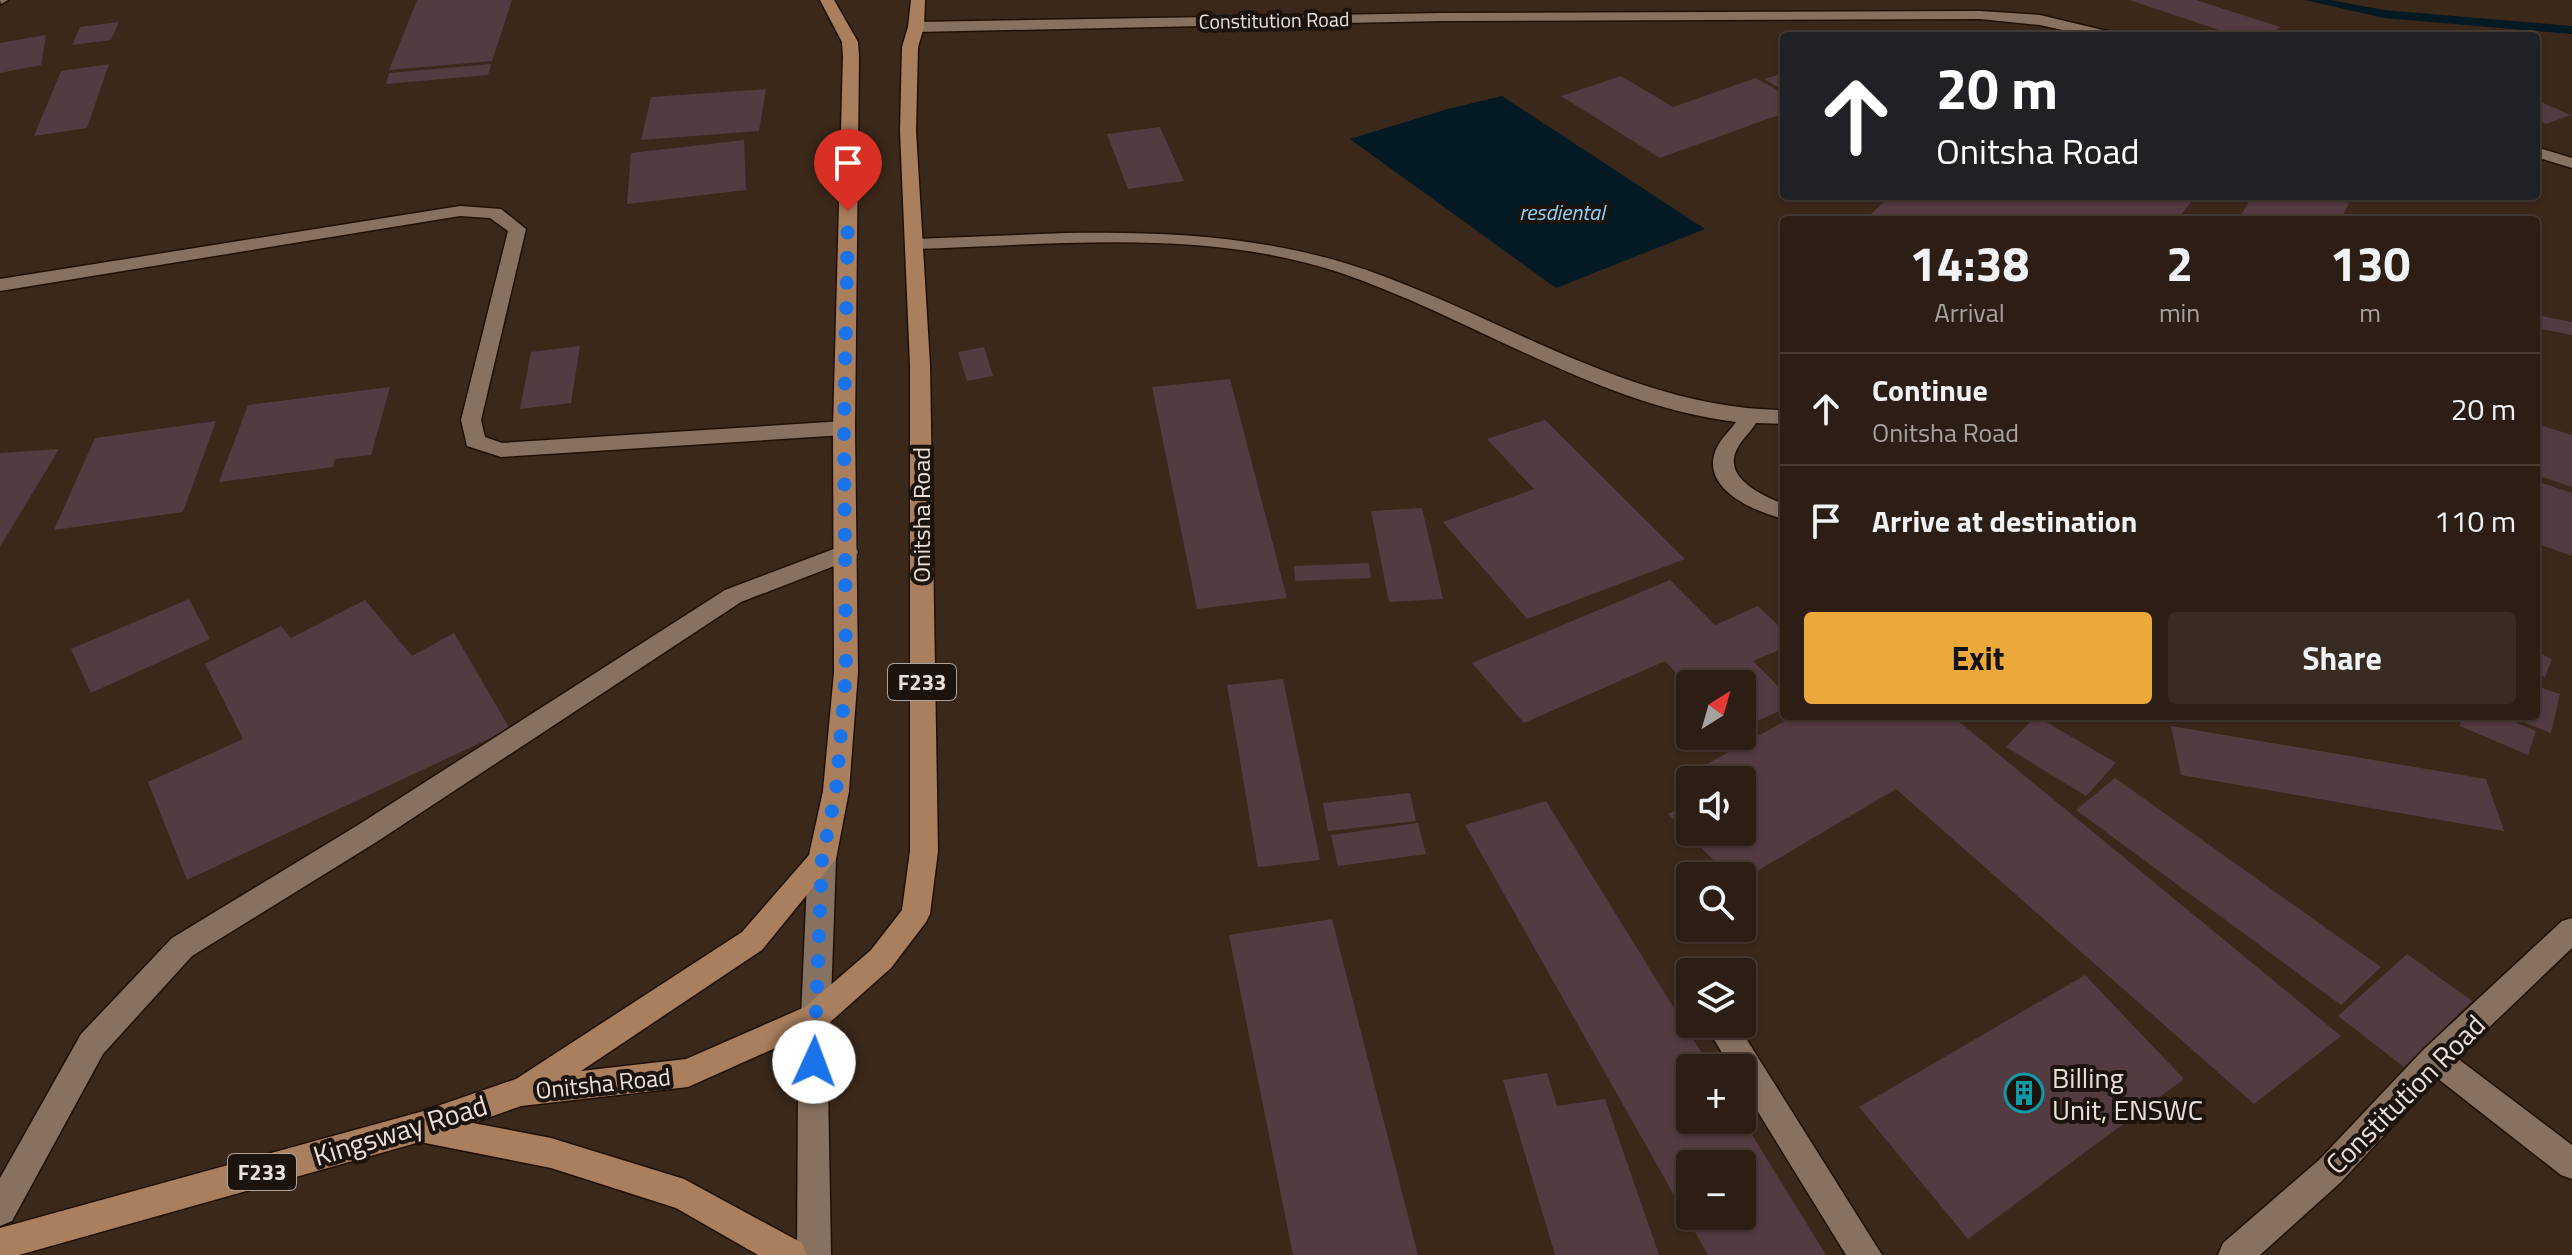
<!DOCTYPE html>
<html lang="en">
<head>
<meta charset="utf-8">
<style>
	:root { --surface:#2c1e14; --page:#382b22; --text:#f1f3f6; --muted:#a6a2a0; --line:#483c34; --accent:#eda83b }
	body { margin:0; font-family:"Titillium Web",sans-serif; background:var(--page); color:var(--text); height:100vh; display:flex; flex-direction:column; font-size:30px; white-space:nowrap }
	* { box-sizing:border-box; margin:0 }
	p { font-size:26px; color:var(--muted) }
	.icon { flex:none; width:44px; height:44px; fill:none; stroke:currentColor; stroke-width:2; stroke-linecap:round; stroke-linejoin:round }
	.map { position:relative; flex:1; overflow:hidden }
	.details { position:absolute; left:1780px; top:216px; width:760px; height:504px; display:flex; flex-direction:column; background:var(--surface); border-radius:8px; box-shadow:0 2px 6px #0004,0 0 0 2px var(--line) }
	.details>* { flex:none }
	.hud { position:absolute; left:1780px; top:32px; width:760px; height:168px; border-radius:8px; box-shadow:0 2px 6px #0004,0 0 0 2px var(--line); background:#202124; color:#fff; overflow:hidden }
	.needle { width:52px; rotate:37deg }
	.buttons { position:absolute; left:1676px; top:670px; display:grid; gap:16px }
	.buttons a { display:grid; place-items:center; width:80px; height:80px; border-radius:8px; background:var(--surface); box-shadow:0 2px 6px #0004,0 0 0 2px var(--line); font-size:40px }
	.pin { position:absolute; display:grid; place-items:center; width:68px; height:68px; color:#fff; margin:-82px -34px; border-radius:50% 50% 50% 0; rotate:-45deg; box-shadow:0 0 8px #0007 }
	.pin .icon { rotate:45deg }
	.me { position:absolute; width:88px; margin:-44px; rotate:2deg; stroke-linejoin:round; filter:drop-shadow(0 0 6px #0008) }
	.turn { display:flex; align-items:center; gap:28px; height:168px; padding:0 24px; font-size:36px }
	.turn .icon { width:104px; height:104px; stroke-width:2.5 }
	.turn b { display:block; font-size:56px; line-height:68px }
	.eta { display:flex; justify-content:space-evenly; align-items:center; height:136px; text-align:center }
	.eta b { font-size:48px; font-weight:700; line-height:56px }
	.cta { display:flex; gap:16px; margin-top:auto; padding:16px 24px }
	.cta a { flex:1; height:92px; border-radius:8px; background:var(--accent); color:#111; font-size:32px; font-weight:700; line-height:92px; text-align:center }
	.cta a+a { background:var(--page); color:var(--text) }
	ul { padding:0; list-style:none }
	li { display:flex; align-items:center; gap:24px; height:112px; padding:0 24px; border-top:2px solid var(--line) }
	li div { flex:1 }
	li b { display:block; font-size:30px }
	li em { font-style:normal }
	.map>svg:first-child { display:block }
</style>
</head>
<body>
<div class="map">
<svg width="2572" height="1255" viewBox="0 0 2572 1255">
	<rect width="100%" height="100%" fill="#3a281a"/>
	<path fill="#031923" d="M 1502,96 L 1705,229 L 1556,288 L 1350,139 L 1448,109 Z"/>
	<g fill="none" stroke-linecap="round" stroke-linejoin="round">
		<path fill="#031923" fill-rule="evenodd" d="M 2305,0 L 2330,0 L 2384,10 L 2572,26 L 2572,34 L 2384,18 Z"/>
	</g>
	<path fill="#533b42" fill-rule="evenodd" d="M 417,0 L 512,0 L 492,61 L 389,70 Z
		M 2129,0 L 2196,0 L 2280,27 L 2267,36 L 2237,36 Z
		M 119,22 L 111,40 L 72,45 L 80,27 Z
		M 46,35 L 41,65 L 0,73 L 0,43 Z
		M 109,64 L 87,128 L 34,136 L 61,71 Z
		M 491,64 L 488,75 L 386,84 L 389,73 Z
		M 1784,73 L 1784,91 L 1764,79 Z
		M 1621,76 L 1673,107 L 1756,78 L 1784,94 L 1784,113 L 1660,158 L 1561,96 Z
		M 766,89 L 759,131 L 641,140 L 651,97 Z
		M 2536,100 L 2571,115 L 2546,124 L 2536,120 Z
		M 1160,127 L 1184,181 L 1128,189 L 1107,134 Z
		M 744,140 L 746,190 L 627,204 L 631,153 Z
		M 1890,196 L 2196,196 L 2177,220 L 1865,220 Z
		M 2252,196 L 2323,196 L 2349,203 L 2341,220 L 2238,220 Z
		M 2536,315 L 2572,322 L 2572,335 L 2536,328 Z
		M 580,346 L 571,403 L 520,409 L 531,352 Z
		M 984,347 L 993,376 L 967,381 L 958,352 Z
		M 1230,379 L 1287,598 L 1197,609 L 1152,387 Z
		M 390,387 L 371,455 L 335,459 L 333,467 L 219,482 L 248,405 Z
		M 1545,420 L 1685,559 L 1527,619 L 1443,522 L 1534,489 L 1487,439 Z
		M 216,421 L 183,512 L 54,530 L 95,438 Z
		M 2536,424 L 2572,435 L 2572,487 L 2536,475 Z
		M 59,449 L 0,547 L 0,453 Z
		M 2536,481 L 2572,493 L 2572,556 L 2536,543 Z
		M 1422,508 L 1443,599 L 1389,602 L 1371,511 Z
		M 1369,563 L 1371,578 L 1295,581 L 1294,566 Z
		M 1670,580 L 1715,625 L 1758,606 L 1784,631 L 1784,648 L 1753,661 L 1784,692 L 1784,709 L 1742,728 L 1742,684 L 1690,684 L 1690,688 L 1665,661 L 1524,723 L 1472,663 Z
		M 189,599 L 210,639 L 91,693 L 71,649 Z
		M 365,600 L 412,656 L 454,633 L 510,729 L 187,880 L 148,782 L 243,739 L 205,664 L 281,626 L 291,638 Z
		M 2536,652 L 2552,659 L 2545,677 L 2536,673 Z
		M 1283,679 L 1320,860 L 1258,867 L 1227,685 Z
		M 2536,686 L 2560,694 L 2551,733 L 2508,716 L 2536,716 Z
		M 1794,716 L 1952,716 L 2341,1036 L 2254,1104 L 1896,789 L 1742,880 L 1742,876 L 1729,876 L 1668,814 L 1690,802 L 1690,832 L 1742,832 L 1742,780 L 1690,780 L 1690,791 L 1678,780 Z
		M 2036,716 L 2116,763 L 2086,796 L 2006,747 Z
		M 2463,716 L 2500,716 L 2536,731 L 2528,755 L 2460,726 Z
		M 2171,726 L 2486,779 L 2504,831 L 2181,775 Z
		M 2115,778 L 2381,967 L 2341,1005 L 2076,810 Z
		M 1410,793 L 1416,821 L 1328,831 L 1323,803 Z
		M 1546,801 L 1711,1068 L 1690,1068 L 1690,1120 L 1743,1120 L 1826,1255 L 1708,1255 L 1465,825 ZM 1690,1164 L 1742,1164 L 1742,1216 L 1690,1216 Z
		M 1418,823 L 1426,854 L 1338,866 L 1331,835 Z
		M 1332,919 L 1418,1255 L 1293,1255 L 1229,935 Z
		M 2407,954 L 2472,1001 L 2404,1067 L 2338,1016 Z
		M 2085,975 L 2184,1079 L 1968,1239 L 1859,1107 Z
		M 1547,1073 L 1557,1106 L 1605,1099 L 1659,1255 L 1555,1255 L 1503,1080 Z"/>
	<g fill="none" stroke-linecap="round" stroke-linejoin="round">
		<g stroke="#201004" stroke-width="3">
			<path id="service" d="M 847,544 L 855,546 L 858,552 L 855,558 L 741,602 L 378,841 L 192,956 L 103,1054 L 12,1221 L 0,1226 L 0,1178 L 81,1034 L 172,938 L 358,825 L 725,590 Z
				M 1705,1024 L 1737,1024 L 1882,1255 L 1846,1255 L 1742,1086 L 1742,1068 L 1731,1068 Z"/>
		</g>
		<g stroke="#201004" stroke-width="3">
			<path id="minor" d="M 0,0 L 8,0 L 1,4 Z
				M 1980,11 L 2040,15 L 2115,33 L 2118,36 L 2090,36 L 2040,25 L 1980,19 L 1443,21 L 916,32 L 908,27 L 916,22 L 1443,13 Z
				M 2536,147 L 2572,158 L 2572,168 L 2536,157 Z
				M 460,206 L 501,209 L 526,229 L 481,420 L 485,437 L 502,443 L 844,421 L 855,428 L 844,435 L 501,457 L 467,446 L 461,420 L 508,231 L 490,218 L 460,216 L 0,291 L 0,279 Z
				M 1066,233 C 1175,231 1280,237 1383,276 C 1515,325 1640,409 1784,410 L 1784,424 L 1756,423 C 1751,432 1741,440 1737,449 C 1722,478 1763,496 1784,504 L 1784,519 C 1756,512 1702,490 1715,452 C 1719,440 1729,432 1736,422 C 1600,406 1470,317 1341,273 C 1204,227 1055,245 914,249 L 905,244 L 914,239 Z
				M 822,848 L 832,851 L 836,859 L 828,1085 L 831,1255 L 797,1255 L 798,1085 L 808,859 L 812,851 Z
				M 2572,918 L 2572,948 L 2457,1058 L 2572,1145 L 2572,1179 L 2561,1175 L 2437,1078 L 2341,1182 L 2260,1255 L 2218,1255 L 2223,1243 L 2319,1160 L 2424,1049 L 2562,921 Z"/>
		</g>
		<g stroke="#201004" stroke-width="3">
			<path id="primary" d="M 820,0 L 834,0 L 858,42 L 859,56 L 855,428 L 858,672 L 849,791 L 836,859 L 762,950 L 581,1071 L 686,1059 L 805,1007 L 871,950 L 902,910 L 910,851 L 910,365 L 900,131 L 902,47 L 908,27 L 911,0 L 925,0 L 924,27 L 918,47 L 916,131 L 930,365 L 938,851 L 930,914 L 926,922 L 891,968 L 827,1025 L 688,1087 L 521,1106 L 473,1123 L 551,1138 L 684,1179 L 802,1243 L 807,1255 L 758,1255 L 676,1208 L 551,1168 L 420,1142 L 19,1255 L 0,1255 L 0,1228 L 420,1112 L 516,1079 L 742,932 L 809,855 L 823,791 L 834,672 L 833,428 L 843,56 L 842,42 Z"/>
		</g>
		<use href="#service" fill="#877161" fill-rule="evenodd"/>
		<use href="#minor" fill="#877161" fill-rule="evenodd"/>
		<use href="#primary" fill="#a97f5e" fill-rule="evenodd"/>
	</g>
	<g fill="none" stroke-linecap="round" stroke-linejoin="round">
		<path stroke="#1a73e8" stroke-width="14" stroke-dasharray="0 25.2" d="M 814,1062 L 822,859 L 836,791 L 846,672 L 844,428 L 848,211"/>
	</g>
	<defs>
		<g id="building-ring" transform="scale(2)"><circle r="9.5" fill="#1b130c" stroke="#0f9aa8" stroke-width="1.5"/><path d="M-4-6H4V6H1V3H-1V6H-4ZM-2.5-4.3h1.7v1.8h-1.7ZM.8-4.3h1.7v1.8H.8ZM-2.5-1h1.7V.8h-1.7ZM.8-1h1.7V.8H.8Z" fill="#0f9aa8"/></g>
	</defs>
	<g fill-rule="evenodd">
		<use href="#building-ring" x="2024" y="1093"/>
	</g>
	<g text-anchor="middle" dominant-baseline="central" stroke-width="8" stroke-linejoin="round" paint-order="stroke">
		<g font-size="20" fill="#ebdfd7" stroke="#1b130c">
			<text transform="translate(1274 20) rotate(-1)">Constitution Road</text>
		</g>
		<g font-size="22" font-style="italic" fill="#8bd3f8" stroke="#1b130c">
			<text x="1562" y="212">resdiental</text>
		</g>
		<g fill="#1b130c" stroke="#ada29a" stroke-width="2">
			<rect x="888" y="664" width="68" height="36" rx="6"/>
			<rect x="228" y="1154" width="68" height="36" rx="6"/>
		</g>
		<g font-size="22" font-weight="bold" fill="#ebdfd7">
			<text x="922" y="682">F233</text>
			<text x="262" y="1172">F233</text>
		</g>
		<g font-size="24" fill="#ebdfd7" stroke="#1b130c">
			<text transform="translate(921 515) rotate(-90)">Onitsha Road</text>
			<text transform="translate(603 1083) rotate(-6)">Onitsha Road</text>
		</g>
		<g font-size="28" fill="#ebdfd7" stroke="#1b130c" text-anchor="start">
			<text x="2052" y="1077">Billing<tspan x="2052" dy="32">Unit, ENSWC</tspan></text>
		</g>
		<g font-size="28" fill="#ebdfd7" stroke="#1b130c">
			<text transform="translate(2405 1094) rotate(-45)">Constitution Road</text>
			<text transform="translate(400 1130) rotate(-17)">Kingsway Road</text>
		</g>
	</g>
</svg>
<div class="buttons">
<a><svg class="needle" viewBox="-14 -14 28 28"><path d="M0-13l5 13h-10z" fill="#e53935"/><path d="M0 13l5-13h-10z" fill="#a6a2a0"/></svg></a>
<a><svg class="icon" aria-label="sound" viewBox="0 0 24 24"><path d="M4 9h4l5-4v14l-5-4H4zM17 9q2 3 0 6"/></svg></a>
<a><svg class="icon" aria-label="search" viewBox="0 0 24 24"><circle cx="10" cy="10" r="6"/><path d="M15 15l6 6"/></svg></a>
<a><svg class="icon" aria-label="layers" viewBox="0 0 24 24"><path d="M12 4l9 5-9 5-9-5zM3 14l9 5 9-5"/></svg></a>
<a>+</a>
<a>−</a>
</div>
<div class="pin" style="left:848px;top:211px;background:#d93025"><svg class="icon" aria-label="arrive" viewBox="0 0 24 24"><path d="M6 21V4h12l-3 4 3 4H6"/></svg></div>
<svg class="me" style="left:814px;top:1062px" viewBox="-20 -20 40 40"><circle r="19" fill="#fff"/><path d="M0-13L10 11 0 6-10 11z" fill="#1a73e8"/></svg>
<div class="hud">
<div class="turn"><svg class="icon" aria-label="ahead" viewBox="0 0 24 24"><path d="M12 20V5M6 11l6-6 6 6"/></svg><div><b>20 m</b>Onitsha Road</div></div>
</div>
<section class="details">
<div class="eta">
<div><b>14:38</b><p>Arrival</p></div>
<div><b>2</b><p>min</p></div>
<div><b>130</b><p>m</p></div>
</div>
<ul>
<li><svg class="icon" aria-label="ahead" viewBox="0 0 24 24"><path d="M12 20V5M6 11l6-6 6 6"/></svg><div><b>Continue</b><p>Onitsha Road</p></div><em>20 m</em></li>
<li><svg class="icon" aria-label="arrive" viewBox="0 0 24 24"><path d="M6 21V4h12l-3 4 3 4H6"/></svg><div><b>Arrive at destination</b></div><em>110 m</em></li>
</ul>
<div class="cta"><a>Exit</a><a>Share</a></div>
</section>
</div>
</body>
</html>
